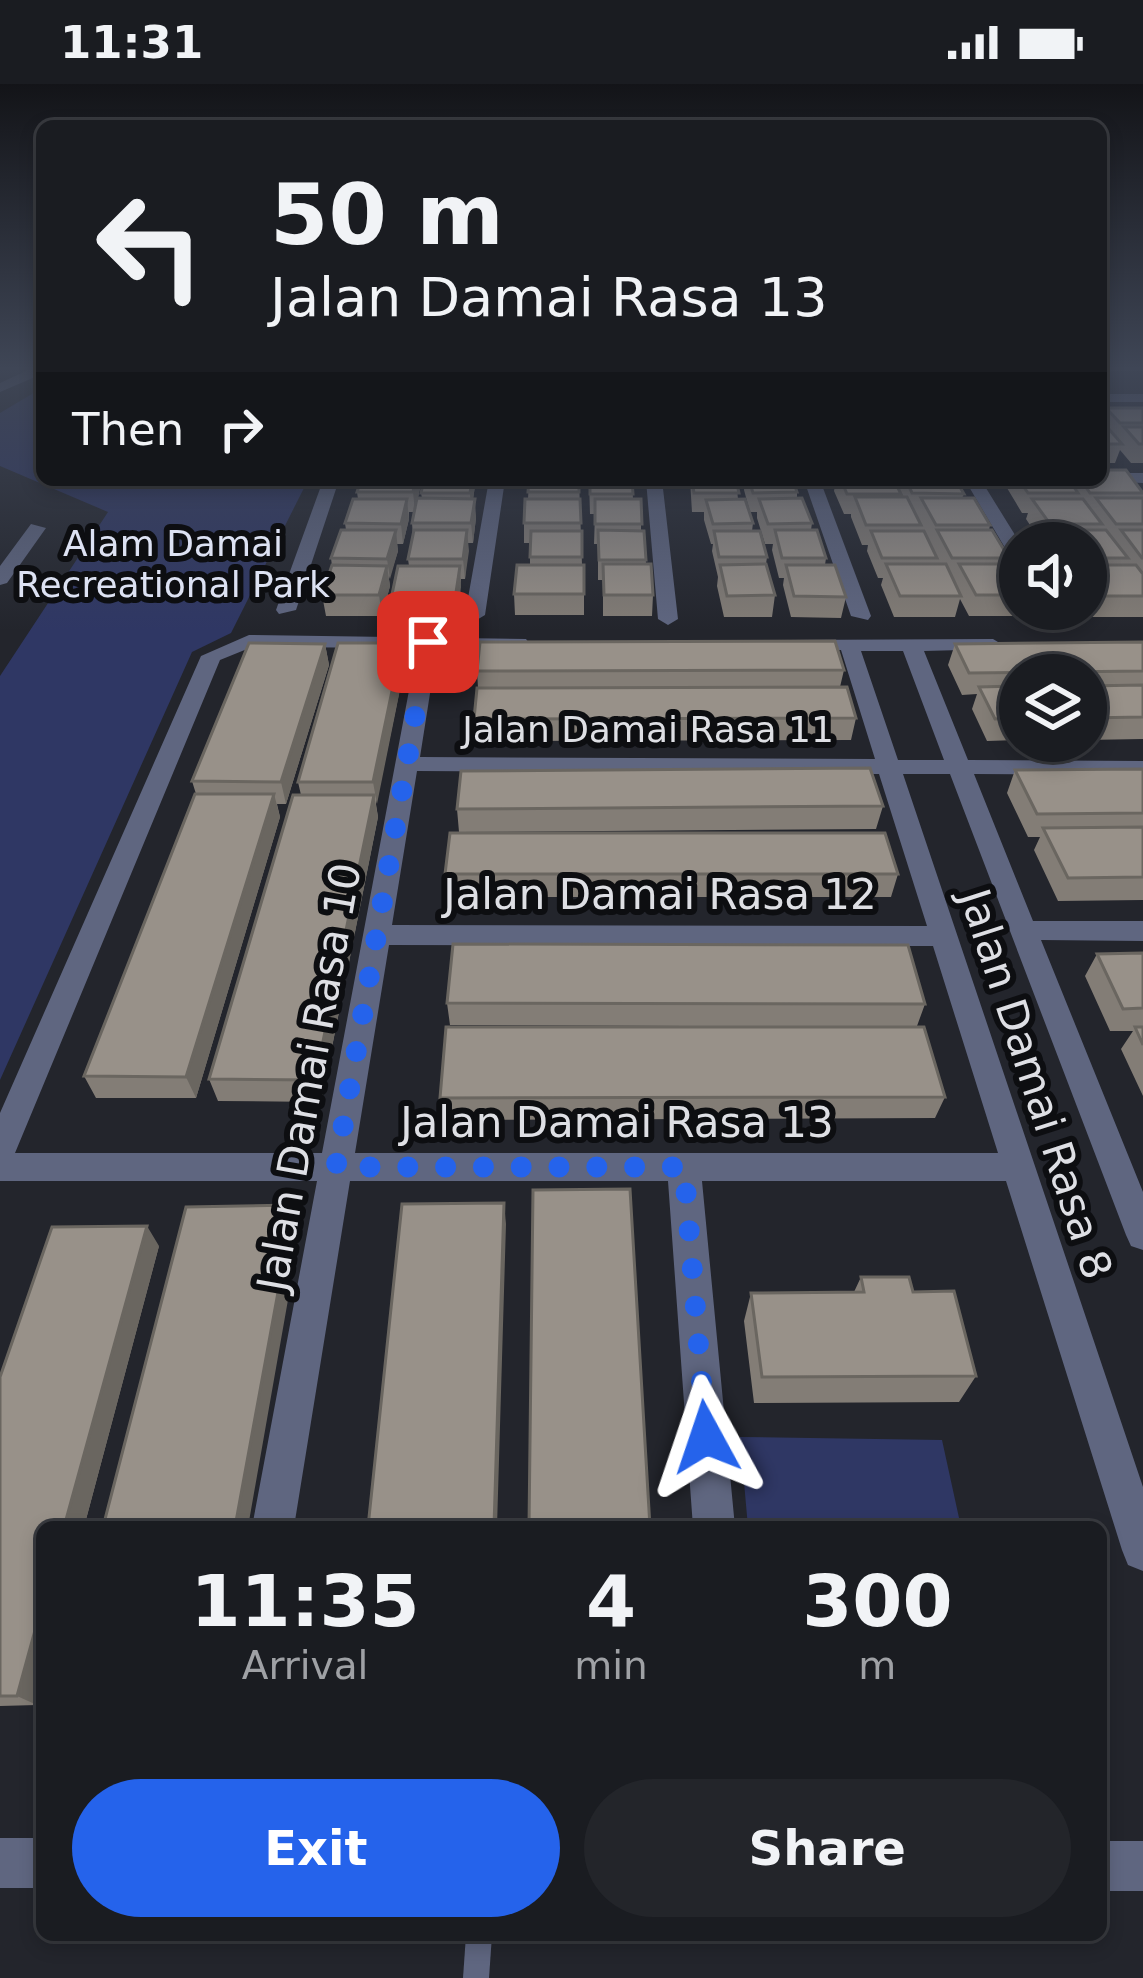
<!DOCTYPE html>
<html lang="en">
<head>
<meta charset="utf-8">
<style>
	:root { --surface:#1a1c21; --page:#23252a; --text:#f1f3f6; --muted:#9fa1a5; --line:#383a3f; --accent:#2563eb }
	body { margin:0; font-family:"DejaVu Sans",sans-serif; background:var(--page); color:var(--text); height:100vh; display:flex; flex-direction:column; font-size:45px; white-space:nowrap }
	* { box-sizing:border-box; margin:0 }
	p { font-size:39px; color:var(--muted) }
	.icon { flex:none; width:66px; height:66px; fill:none; stroke:currentColor; stroke-width:2; stroke-linecap:round; stroke-linejoin:round }
	.map { position:relative; flex:1; overflow:hidden }
	.drawer { position:absolute; left:36px; top:1437px; width:1071px; height:420px; display:flex; flex-direction:column; background:var(--surface); border-radius:18px; box-shadow:0 6px 18px #0003,0 0 0 3px var(--line) }
	.drawer>* { flex:none }
	.hud { position:absolute; left:36px; top:36px; width:1071px; height:366px; border-radius:18px; box-shadow:0 6px 18px #0003,0 0 0 3px var(--line); background:#1a1c21; color:var(--text); overflow:hidden }
	.fabs { position:absolute; left:999px; top:438px; display:grid; gap:24px }
	.fabs a { display:grid; place-items:center; width:108px; height:108px; border-radius:50%; background:var(--surface); box-shadow:0 6px 18px #0003,0 0 0 3px var(--line); font-size:60px }
	.pin { position:absolute; display:grid; place-items:center; width:102px; height:102px; color:#fff; margin:-51px; border-radius:24px; box-shadow:0 6px 18px #0006 }
	.me { position:absolute; width:132px; margin:-66px; rotate:355deg; stroke-linejoin:round; filter:drop-shadow(0 0 9px #0008) }
	.turn { display:flex; align-items:center; gap:42px; height:252px; padding:0 36px; font-size:54px }
	.turn .icon { width:156px; height:156px; stroke-width:2.5 }
	.turn b { display:block; font-size:84px; line-height:102px }
	.then { display:flex; align-items:center; height:114px; padding:0 36px; background:#0003; gap:24px; font-size:45px }
	.eta { display:flex; justify-content:space-evenly; align-items:center; height:204px; text-align:center }
	.eta b { font-size:72px; font-weight:700; line-height:84px }
	.action { display:flex; gap:24px; margin-top:auto; padding:24px 36px }
	.action a { flex:1; height:138px; border-radius:72px; background:var(--accent); color:#fff; font-size:48px; font-weight:700; line-height:138px; text-align:center }
	.action a+a { background:var(--page); color:var(--text) }
	.status { display:flex; justify-content:space-between; align-items:center; height:84px; padding:0 60px; background:var(--surface); direction:ltr }
	.status svg { height:33px; fill:currentColor }
	.map>svg:first-child { display:block }
</style>
</head>
<body>
<div class="status"><b>11:31</b><svg viewBox="0 0 49 12"><path d="M0 12V9h3v3zM5 12V6h3v6zM10 12V3h3v9zM15 12V0h3v12zM26 1h20v11H26zM47 4h2v5h-2z"/></svg></div>
<div class="map">
<svg width="1143" height="1894" viewBox="0 0 1143 1894">
	<rect width="100%" height="100%" fill="#23252c"/>
	<path fill="#2f3764" d="M 42,304 L 42,396 L 319,396 L 305,402 L 231,549 L 192,568 L 0,996 L 0,592 L 108,428 L 0,382 L 0,329 Z
		M 740,1353 L 942,1356 L 961,1443 L 748,1443 Z"/>
	<g fill="none" stroke-linecap="round" stroke-linejoin="round">
		<path fill="#5f6680" fill-rule="evenodd" d="M 466,1851 L 492,1851 L 489,1894 L 463,1894 Z"/>
		<path fill="#5f6680" fill-rule="evenodd" d="M 37,282 L 42,282 L 42,290 L 0,308 L 0,299 Z
			M 1101,310 L 1143,310 L 1143,318 L 1101,318 Z
			M 1101,389 L 1143,389 L 1143,399 L 1095,397 L 1101,396 Z
			M 331,396 L 356,396 L 336,405 L 296,526 L 279,530 L 276,526 L 321,402 Z
			M 489,396 L 505,396 L 485,531 L 475,537 L 465,531 Z
			M 646,396 L 662,396 L 678,535 L 668,541 L 658,535 Z
			M 804,396 L 820,396 L 871,532 L 868,536 L 851,532 Z
			M 965,396 L 981,396 L 1020,459 L 1020,480 L 1011,474 Z
			M 31,440 L 46,444 L 7,499 L 0,501 L 0,482 Z
			M 1041,525 L 1061,525 L 1064,530 L 1054,536 Z
			M 249,551 L 526,555 L 529,559 L 519,565 L 437,565 L 420,673 L 875,675 L 841,566 L 795,566 L 785,560 L 788,556 L 993,555 L 1003,561 L 1000,565 L 924,567 L 968,676 L 1143,677 L 1143,691 L 974,690 L 1033,837 L 1143,837 L 1143,857 L 1041,856 L 1143,1108 L 1143,1166 L 1131,1162 L 1126,1151 L 950,690 L 903,690 L 1143,1403 L 1143,1487 L 1128,1481 L 1122,1466 L 1006,1097 L 702,1097 L 735,1443 L 693,1443 L 668,1097 L 350,1097 L 294,1443 L 252,1443 L 317,1097 L 0,1097 L 0,1029 L 201,572 ZM 252,563 L 417,564 L 322,1069 L 15,1069 L 220,576 ZM 861,567 L 903,567 L 944,676 L 898,676 ZM 417,687 L 879,690 L 927,842 L 392,841 ZM 389,861 L 933,862 L 998,1069 L 355,1069 Z
			M 0,1754 L 42,1754 L 42,1804 L 0,1804 Z
			M 1101,1757 L 1143,1757 L 1143,1807 L 1101,1807 Z"/>
	</g>
	<path fill="#837d76" d="M 1101,282 L 1143,282 L 1143,287 L 1104,287 Z
		M 1106,324 L 1143,324 L 1143,379 L 1131,379 L 1120,366 L 1115,379 L 1101,379 L 1101,334 L 1102,336 Z
		M 529,396 L 579,396 L 582,481 L 584,481 L 584,531 L 515,531 L 514,510 L 530,481 L 530,459 L 524,459 L 524,439 L 528,415 Z
		M 589,396 L 632,396 L 633,415 L 641,415 L 641,447 L 644,447 L 646,480 L 653,511 L 652,532 L 603,532 L 603,496 L 598,496 L 598,460 L 594,460 L 595,430 L 590,430 Z
		M 690,396 L 736,396 L 738,415 L 753,439 L 752,447 L 767,473 L 766,480 L 775,511 L 772,533 L 724,533 L 717,502 L 718,493 L 712,467 L 713,460 L 711,460 L 704,436 L 704,428 L 692,428 Z
		M 745,396 L 793,396 L 797,408 L 797,414 L 812,439 L 811,446 L 826,474 L 825,481 L 846,513 L 841,534 L 791,533 L 783,501 L 784,494 L 779,494 L 772,466 L 773,460 L 765,460 L 757,434 L 757,428 L 750,428 L 744,406 Z
		M 836,396 L 894,396 L 897,402 L 899,396 L 956,396 L 964,410 L 962,414 L 990,441 L 989,446 L 1009,474 L 1007,480 L 1020,488 L 1020,525 L 1029,525 L 1027,532 L 969,532 L 960,515 L 955,533 L 894,533 L 881,501 L 883,494 L 878,494 L 867,467 L 868,461 L 862,461 L 851,433 L 851,430 L 844,430 L 834,407 Z
		M 1009,396 L 1101,396 L 1143,407 L 1143,533 L 1082,533 L 1077,525 L 1086,525 L 1086,459 L 1042,459 L 1026,435 L 1028,429 L 1022,429 L 1007,404 Z
		M 475,402 L 473,415 L 476,434 L 473,459 L 468,459 L 465,495 L 461,495 L 457,536 L 394,536 L 391,515 L 409,482 L 408,475 L 413,453 L 412,439 L 414,428 L 409,428 L 409,435 L 403,460 L 397,460 L 398,467 L 389,495 L 390,502 L 382,532 L 326,532 L 322,511 L 332,482 L 331,474 L 346,446 L 345,439 L 358,415 L 357,408 L 420,404 L 418,414 L 422,414 L 421,409 Z
		M 1143,558 L 1143,655 L 1086,656 L 1086,591 L 1020,591 L 1020,656 L 987,657 L 972,625 L 977,610 L 962,611 L 948,581 L 955,560 Z
		M 402,559 L 405,581 L 376,720 L 378,733 L 321,1018 L 218,1017 L 209,995 L 301,711 L 298,698 Z
		M 325,560 L 329,581 L 286,720 L 277,720 L 280,733 L 196,1014 L 96,1014 L 84,992 L 196,710 L 192,697 Z
		M 844,586 L 840,603 L 856,634 L 851,656 L 476,657 L 474,635 L 478,604 L 477,587 Z
		M 1143,685 L 1143,816 L 1058,817 L 1034,766 L 1040,753 L 1028,753 L 1007,709 L 1015,686 Z
		M 883,722 L 876,745 L 459,748 L 457,725 Z
		M 445,790 L 898,790 L 891,813 L 448,813 Z
		M 1143,869 L 1143,1012 L 1121,965 L 1133,947 L 1110,947 L 1085,892 L 1097,870 Z
		M 447,919 L 925,920 L 917,942 L 687,942 L 450,941 Z
		M 945,1013 L 935,1034 L 443,1036 L 440,1014 Z
		M 159,1162 L 84,1443 L 42,1443 L 42,1602 L 37,1621 L 0,1622 L 0,1293 Z
		M 861,1193 L 913,1208 L 976,1292 L 959,1318 L 754,1319 L 744,1237 L 751,1209 L 854,1208 Z"/>
	<path fill="#6a6660" d="M 415,396 L 419,396 L 420,404 L 415,428 L 413,408 Z
		M 472,396 L 474,396 L 475,402 L 471,429 L 470,409 Z
		M 407,415 L 409,435 L 403,460 L 401,440 Z
		M 475,415 L 476,434 L 473,459 L 471,439 Z
		M 396,446 L 398,467 L 390,495 L 387,475 Z
		M 467,446 L 469,467 L 465,495 L 463,475 Z
		M 387,482 L 390,502 L 382,532 L 379,511 Z
		M 460,482 L 461,503 L 457,536 L 455,515 Z
		M 402,559 L 405,581 L 377,720 L 373,698 Z
		M 325,560 L 329,581 L 286,720 L 281,698 Z
		M 274,710 L 280,733 L 196,1014 L 186,993 Z
		M 374,711 L 378,733 L 321,1018 L 315,996 Z
		M 504,1119 L 506,1140 L 497,1443 L 494,1443 Z
		M 294,1121 L 301,1142 L 248,1443 L 235,1443 Z
		M 147,1142 L 159,1162 L 84,1443 L 64,1443 Z
		M 42,1521 L 42,1602 L 37,1621 L 17,1612 Z"/>
	<path fill="#989189" stroke="#6a6660" stroke-width="3" d="M 1106,324 L 1143,324 L 1143,339 L 1120,339 Z
		M 1124,343 L 1143,343 L 1143,360 L 1139,360 Z
		M 1101,344 L 1108,344 L 1122,360 L 1101,360 Z
		M 1101,386 L 1126,386 L 1143,409 L 1090,409 L 1081,396 L 1101,396 Z
		M 361,396 L 415,396 L 413,408 L 357,408 Z
		M 424,396 L 472,396 L 470,409 L 421,409 Z
		M 529,396 L 579,396 L 579,408 L 528,408 Z
		M 590,396 L 632,396 L 633,410 L 590,410 Z
		M 692,396 L 736,396 L 739,409 L 694,409 Z
		M 749,396 L 793,396 L 797,408 L 753,409 Z
		M 841,396 L 894,396 L 901,410 L 847,410 Z
		M 906,396 L 956,396 L 964,410 L 912,409 Z
		M 1019,396 L 1069,396 L 1078,409 L 1028,409 Z
		M 855,413 L 907,413 L 921,441 L 866,441 Z
		M 417,414 L 475,415 L 471,439 L 412,439 Z
		M 802,414 L 812,439 L 768,440 L 759,415 Z
		M 921,414 L 974,414 L 990,441 L 936,441 Z
		M 1096,414 L 1143,414 L 1143,440 L 1116,440 Z
		M 353,415 L 407,415 L 401,440 L 345,439 Z
		M 525,415 L 580,415 L 581,439 L 524,439 Z
		M 595,415 L 641,415 L 642,440 L 595,440 Z
		M 745,415 L 753,439 L 713,440 L 706,416 Z
		M 1032,415 L 1083,415 L 1102,440 L 1050,440 Z
		M 341,446 L 396,446 L 387,475 L 331,474 Z
		M 414,446 L 467,446 L 463,475 L 408,475 Z
		M 598,446 L 644,447 L 646,476 L 599,476 Z
		M 775,446 L 817,446 L 826,474 L 782,474 Z
		M 937,446 L 992,446 L 1009,474 L 952,474 Z
		M 1050,446 L 1106,446 L 1128,474 L 1086,474 L 1086,459 L 1059,459 Z
		M 1121,446 L 1143,446 L 1143,474 L 1142,474 Z
		M 531,447 L 582,447 L 582,473 L 530,473 Z
		M 714,447 L 760,447 L 767,473 L 719,473 Z
		M 871,447 L 924,447 L 937,474 L 882,474 Z
		M 603,480 L 651,480 L 653,511 L 604,511 Z
		M 766,480 L 775,511 L 727,512 L 720,481 Z
		M 886,480 L 946,480 L 961,512 L 900,512 Z
		M 959,480 L 1015,480 L 1020,488 L 1020,511 L 976,511 Z
		M 332,481 L 387,482 L 379,511 L 322,511 Z
		M 517,481 L 584,481 L 584,510 L 514,510 Z
		M 786,481 L 835,481 L 846,513 L 794,512 Z
		M 1086,481 L 1136,481 L 1143,490 L 1143,512 L 1090,512 L 1086,505 Z
		M 398,482 L 460,482 L 455,515 L 391,515 Z
		M 835,557 L 844,586 L 477,587 L 480,558 Z
		M 1143,558 L 1143,587 L 969,589 L 955,560 Z
		M 249,559 L 325,560 L 281,698 L 192,697 Z
		M 338,559 L 402,559 L 373,698 L 298,698 Z
		M 1143,601 L 1143,633 L 1086,634 L 1086,602 Z
		M 1020,602 L 1020,634 L 995,635 L 979,603 Z
		M 847,603 L 856,634 L 474,635 L 477,604 Z
		M 870,684 L 883,722 L 457,725 L 461,687 Z
		M 1143,685 L 1143,729 L 1037,730 L 1015,686 Z
		M 195,710 L 274,710 L 186,993 L 84,992 Z
		M 293,711 L 374,711 L 315,996 L 209,995 Z
		M 1143,743 L 1143,793 L 1068,794 L 1043,744 Z
		M 450,749 L 885,749 L 898,790 L 445,790 Z
		M 453,860 L 908,861 L 925,920 L 447,919 Z
		M 1143,869 L 1143,924 L 1123,925 L 1097,870 Z
		M 446,943 L 924,943 L 945,1013 L 440,1014 Z
		M 1135,943 L 1143,943 L 1143,961 Z
		M 630,1105 L 650,1443 L 529,1443 L 533,1106 Z
		M 504,1119 L 494,1443 L 368,1443 L 402,1120 Z
		M 294,1121 L 235,1443 L 103,1443 L 186,1123 Z
		M 147,1142 L 64,1443 L 42,1443 L 42,1521 L 17,1612 L 0,1612 L 0,1293 L 52,1143 Z
		M 861,1193 L 909,1193 L 913,1208 L 954,1207 L 976,1292 L 762,1293 L 751,1209 L 864,1208 Z"/>
	<linearGradient id="sky" x2="0" y2="1"><stop stop-color="#131418"/><stop offset="0.52" stop-color="#3f4656"/><stop offset="1" stop-color="#3f4656" stop-opacity="0"/></linearGradient>
	<rect width="1143" height="547" fill="url(#sky)"/>
	<g fill="none" stroke-linecap="round" stroke-linejoin="round">
		<path stroke="#2563eb" stroke-width="21" stroke-dasharray="0 37.8" d="M 428,558 L 336,1083 L 684,1083 L 706,1353"/>
	</g>
	<g text-anchor="middle" dominant-baseline="central" stroke-width="12" stroke-linejoin="round" paint-order="stroke">
		<g font-size="36" fill="#dde2f3" stroke="#0d0e11">
			<text x="173" y="459">Alam Damai<tspan x="173" dy="41">Recreational Park</tspan></text>
		</g>
		<g font-size="36" fill="#dedfe4" stroke="#0d0e11">
			<text x="648" y="645">Jalan Damai Rasa 11</text>
		</g>
		<g font-size="42" fill="#dedfe4" stroke="#0d0e11">
			<text x="660" y="810">Jalan Damai Rasa 12</text>
			<text transform="translate(309 993) rotate(-80)">Jalan Damai Rasa 10</text>
			<text transform="translate(1036 1000) rotate(72)">Jalan Damai Rasa 8</text>
			<text x="617" y="1038">Jalan Damai Rasa 13</text>
		</g>
	</g>
</svg>
<div class="fabs">
<a><svg class="icon" aria-label="sound" viewBox="0 0 24 24"><path d="M4 9h4l5-4v14l-5-4H4zM17 9q2 3 0 6"/></svg></a>
<a><svg class="icon" aria-label="layers" viewBox="0 0 24 24"><path d="M12 4l9 5-9 5-9-5zM3 14l9 5 9-5"/></svg></a>
</div>
<div class="pin" style="left:428px;top:558px;background:#d93025"><svg class="icon" aria-label="arrive" viewBox="0 0 24 24"><path d="M6 21V4h12l-3 4 3 4H6"/></svg></div>
<svg class="me" style="left:706px;top:1353px" viewBox="-20 -20 40 40"><path d="M0-17L14 15 0 8-14 15z" fill="#2563eb" stroke="#fff" stroke-width="4"/></svg>
<div class="hud">
<div class="turn"><svg class="icon" aria-label="left" viewBox="0 0 24 24"><path d="M17 20v-9H6M10 6l-5 5 5 5"/></svg><div><b>50 m</b>Jalan Damai Rasa 13</div></div>
<div class="then">Then<svg class="icon" aria-label="right" viewBox="0 0 24 24"><path d="M7 20v-9h11M14 6l5 5-5 5"/></svg></div>
</div>
<section class="drawer">
<div class="eta">
<div><b>11:35</b><p>Arrival</p></div>
<div><b>4</b><p>min</p></div>
<div><b>300</b><p>m</p></div>
</div>
<div class="action"><a>Exit</a><a>Share</a></div>
</section>
</div>
</body>
</html>
